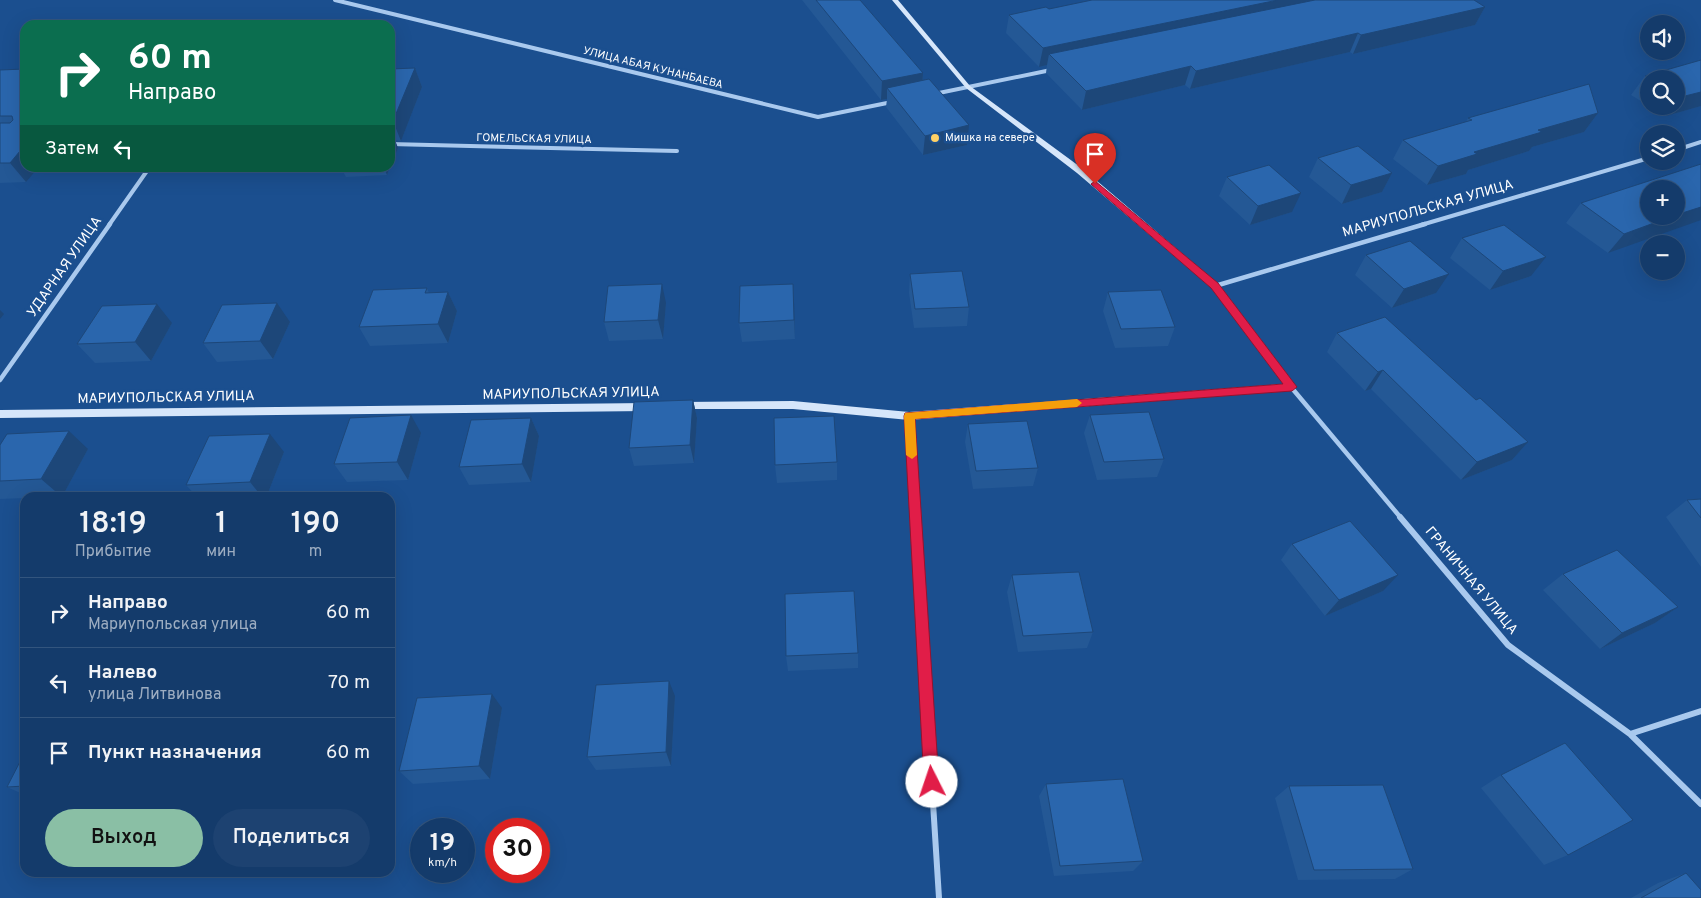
<!DOCTYPE html>
<html lang="ru">
<head>
<meta charset="utf-8">
<style>
	:root { --surface:#143b6b; --page:#1d4271; --text:#f1f3f6; --muted:#9dadc1; --line:#33557e; --accent:#8abfa5 }
	body { margin:0; font-family:Overpass,sans-serif; background:var(--page); color:var(--text); height:100vh; display:flex; flex-direction:column; font-size:19px; white-space:nowrap }
	* { box-sizing:border-box; margin:0 }
	p { font-size:16px; color:var(--muted) }
	.icon { flex:none; width:28px; height:28px; fill:none; stroke:currentColor; stroke-width:2; stroke-linecap:round; stroke-linejoin:round }
	.map { position:relative; flex:1; overflow:hidden }
	.details { position:absolute; left:20px; top:492px; width:375px; height:385px; display:flex; flex-direction:column; background:var(--surface); border-radius:15px; box-shadow:0 5px 20px #0002,0 0 0 1px var(--line) }
	.details>* { flex:none }
	.banner { position:absolute; left:20px; top:20px; width:375px; height:152px; border-radius:15px; box-shadow:0 5px 20px #0002,0 0 0 1px var(--line); background:#0b6e4f; color:#fff; overflow:hidden }
	.fabs { position:absolute; left:1640px; top:15px; display:grid; gap:10px }
	.fabs a { display:grid; place-items:center; width:45px; height:45px; border-radius:50%; background:var(--surface); box-shadow:0 5px 20px #0002,0 0 0 1px var(--line); font-size:25px }
	.speed { position:absolute; left:410px; top:818px; display:flex; gap:10px; font-size:25px; font-weight:700; text-align:center }
	.speed>* { display:grid; place-content:center; width:65px; height:65px; border-radius:50%; background:var(--surface); box-shadow:0 5px 20px #0002,0 0 0 1px var(--line); line-height:1 }
	.speed small { font-size:12px; font-weight:400 }
	.speed .limit { border:8px solid #d22; background:#fff; color:#111 }
	.pin { position:absolute; display:grid; place-items:center; width:42px; height:42px; color:#fff; margin:-51px -21px; border-radius:50% 50% 50% 0; rotate:-45deg; box-shadow:0 0 5px #0007 }
	.pin .icon { rotate:45deg }
	.me { position:absolute; width:55px; margin:-28px; rotate:356deg; stroke-linejoin:round; filter:drop-shadow(0 0 4px #0008) }
	.turn { display:flex; align-items:center; gap:18px; height:105px; padding:0 25px; font-size:22px }
	.turn .icon { width:65px; height:65px; stroke-width:2.5 }
	.turn b { display:block; font-size:35px; line-height:42px }
	.then { display:flex; align-items:center; height:48px; padding:0 25px; background:#0003; gap:10px; font-size:19px }
	.eta { display:flex; justify-content:space-evenly; align-items:center; height:85px; text-align:center }
	.eta b { font-size:30px; font-weight:600; line-height:35px }
	.primary-button { display:flex; gap:10px; margin-top:auto; padding:10px 25px }
	.primary-button a { flex:1; height:58px; border-radius:30px; background:var(--accent); color:#111; font-size:20px; font-weight:600; line-height:58px; text-align:center }
	.primary-button a+a { background:var(--page); color:var(--text) }
	ul { padding:0; list-style:none }
	li { display:flex; align-items:center; gap:15px; height:70px; padding:0 25px; border-top:1px solid var(--line) }
	li div { flex:1 }
	li b { display:block; font-size:19px }
	li em { font-style:normal }
	.map>svg:first-child { display:block }
</style>
</head>
<body>
<div class="map">
<svg width="1701" height="898" viewBox="0 0 1701 898">
	<rect width="100%" height="100%" fill="#1b4f8f"/>
	<g fill="none" stroke-linecap="round" stroke-linejoin="round">
		<path stroke="#a9c9ee" stroke-width="4" d="M 335,0 L 818,117 L 892,102
			M 934,94 L 1051,70
			M 390,144 L 677,151
			M 1676,150 L 1701,142
			M 109,225 L 149,168
			M 1421,225 L 1649,158"/>
		<path stroke="#a9c9ee" stroke-width="4.5" d="M 1215,286 L 1425,224
			M 0,380 L 110,224
			M 1291,387 L 1401,518
			M 909,416 L 915,518"/>
		<path stroke="#a9c9ee" stroke-width="6" d="M 915,517 L 939,898
			M 1400,517 L 1508,645 L 1630,734 L 1701,804
			M 1630,734 L 1701,711"/>
		<path fill="#d6e6fa" fill-rule="evenodd" d="M 892,0 L 898,0 L 970,86 L 1083,169 L 1218,284 L 1294,384 L 1296,387 L 1294,390 L 909,420 L 793,409 L 679,409 L 677,406 L 679,403 L 682,402 L 793,401 L 909,412 L 1284,384 L 1212,288 L 1077,173 L 966,88 Z
			M 647,403 L 652,407 L 647,411 L 0,418 L 0,410 Z"/>
	</g>
	<path fill="#245895" d="M 802,0 L 860,0 L 923,73 L 923,80 L 967,145 L 923,155 L 886,107 L 887,99 L 881,100 Z
		M 1485,7 L 1475,25 L 1353,54 L 1350,52 L 1190,89 L 1185,85 L 1082,110 L 1046,73 L 1047,65 L 1039,67 L 1006,33 L 1009,15 L 1049,9 Z
		M 1701,60 L 1701,106 L 1666,116 L 1650,106 L 1676,106 L 1676,79 L 1649,79 L 1649,106 L 1631,95 L 1645,76 Z
		M 415,68 L 422,87 L 401,141 L 395,140 L 398,148 L 387,175 L 346,177 L 341,168 L 390,168 L 390,69 Z
		M 25,69 L 26,182 L 0,183 L 0,70 Z
		M 1598,113 L 1584,132 L 1532,147 L 1529,151 L 1468,170 L 1466,174 L 1427,185 L 1393,159 L 1403,140 L 1466,122 L 1468,118 Z
		M 1318,158 L 1392,173 L 1382,192 L 1342,204 L 1309,177 Z
		M 1701,164 L 1608,253 L 1566,223 L 1581,203 Z
		M 1227,177 L 1292,212 L 1250,225 L 1219,196 Z
		M 1462,238 L 1531,276 L 1490,290 L 1450,258 Z
		M 1366,255 L 1436,293 L 1392,308 L 1355,275 Z
		M 910,274 L 969,307 L 967,326 L 914,328 L 909,293 Z
		M 427,288 L 429,293 L 448,292 L 457,311 L 448,343 L 370,346 L 359,327 Z
		M 1108,292 L 1175,327 L 1168,346 L 1115,348 L 1103,311 Z
		M 666,303 L 663,339 L 609,341 L 604,322 Z
		M 794,303 L 795,339 L 742,342 L 739,323 Z
		M 290,322 L 273,359 L 217,362 L 203,343 Z
		M 172,323 L 151,361 L 95,363 L 77,344 Z
		M 1337,333 L 1476,400 L 1528,442 L 1512,460 L 1461,480 L 1371,389 L 1365,391 L 1327,352 Z
		M 693,400 L 697,418 L 694,463 L 634,466 L 629,448 Z
		M 1090,415 L 1164,459 L 1157,477 L 1097,480 L 1084,433 Z
		M 531,418 L 539,436 L 531,482 L 469,485 L 459,467 Z
		M 968,424 L 1038,468 L 1033,486 L 973,489 L 965,442 Z
		M 421,433 L 408,480 L 347,482 L 334,464 Z
		M 0,445 L 88,449 L 62,497 L 25,498 L 0,499 Z
		M 284,452 L 266,498 L 198,498 L 186,485 Z
		M 837,462 L 837,480 L 777,483 L 775,465 Z
		M 1701,499 L 1701,567 L 1666,517 L 1687,500 Z
		M 1292,544 L 1383,591 L 1325,616 L 1281,560 Z
		M 1563,574 L 1678,607 L 1655,623 L 1600,649 L 1543,590 Z
		M 1012,575 L 1093,632 L 1087,648 L 1018,652 L 1007,592 Z
		M 858,653 L 858,668 L 788,671 L 786,656 Z
		M 675,696 L 671,766 L 596,770 L 587,757 Z
		M 502,708 L 490,779 L 413,784 L 399,771 Z
		M 25,752 L 25,795 L 7,787 Z
		M 1501,775 L 1568,855 L 1544,865 L 1481,788 Z
		M 1046,784 L 1143,861 L 1133,871 L 1054,876 L 1039,796 Z
		M 1289,786 L 1413,869 L 1395,879 L 1298,880 L 1275,798 Z
		M 1686,873 L 1701,898 L 1631,898 L 1658,883 Z"/>
	<path fill="#1d4779" d="M 1278,0 L 1359,0 L 1049,54 L 1047,65 L 1039,67 L 1043,48 Z
		M 1485,7 L 1475,25 L 1353,54 L 1361,35 Z
		M 1358,33 L 1350,52 L 1190,89 L 1196,71 Z
		M 1191,66 L 1185,85 L 1082,110 L 1086,91 Z
		M 415,68 L 422,87 L 401,141 L 393,121 Z
		M 923,73 L 922,91 L 887,88 L 887,99 L 881,100 L 882,81 Z
		M 1701,92 L 1701,106 L 1666,116 L 1674,106 L 1676,106 L 1676,104 L 1681,97 Z
		M 1598,113 L 1584,132 L 1532,147 L 1529,151 L 1468,170 L 1466,174 L 1427,185 L 1438,166 L 1474,152 L 1538,130 Z
		M 969,125 L 967,145 L 923,155 L 925,136 Z
		M 390,130 L 398,148 L 387,175 L 384,168 L 390,168 Z
		M 25,145 L 25,168 L 38,168 L 26,182 L 10,163 Z
		M 1392,173 L 1382,192 L 1342,204 L 1351,185 Z
		M 1301,193 L 1292,212 L 1250,225 L 1258,206 Z
		M 1701,207 L 1701,220 L 1608,253 L 1624,234 L 1673,216 L 1676,216 L 1676,215 Z
		M 1546,257 L 1531,276 L 1490,290 L 1503,271 Z
		M 1449,274 L 1436,293 L 1392,308 L 1404,289 Z
		M 662,284 L 666,303 L 663,339 L 658,320 Z
		M 793,284 L 794,303 L 795,339 L 794,320 Z
		M 448,292 L 457,311 L 448,343 L 438,324 Z
		M 277,303 L 290,322 L 273,359 L 260,341 Z
		M 157,304 L 172,323 L 151,361 L 135,342 Z
		M 0,310 L 4,314 L 0,319 Z
		M 1383,370 L 1371,389 L 1365,391 L 1378,372 Z
		M 693,400 L 697,418 L 694,463 L 690,445 Z
		M 411,415 L 421,433 L 408,480 L 397,462 Z
		M 531,418 L 539,436 L 531,482 L 522,464 Z
		M 69,431 L 88,449 L 62,497 L 41,479 Z
		M 270,434 L 284,452 L 266,498 L 263,498 L 250,482 Z
		M 1528,442 L 1512,460 L 1461,480 L 1477,462 Z
		M 1398,575 L 1383,591 L 1325,616 L 1339,600 Z
		M 1678,607 L 1655,623 L 1600,649 L 1622,633 Z
		M 669,681 L 675,696 L 671,766 L 666,752 Z
		M 492,694 L 502,708 L 490,779 L 479,766 Z"/>
	<path fill="#2a66ad" stroke="#1d4779" d="M 816,0 L 860,0 L 923,73 L 882,81 Z
		M 1092,0 L 1278,0 L 1043,48 L 1009,15 L 1046,7 L 1049,9 Z
		M 1315,0 L 1474,0 L 1485,7 L 1361,35 L 1358,33 L 1196,71 L 1191,66 L 1086,91 L 1049,54 Z
		M 1701,60 L 1701,92 L 1681,97 L 1676,95 L 1676,79 L 1649,79 L 1645,76 Z
		M 415,68 L 393,121 L 390,121 L 390,69 Z
		M 25,69 L 25,145 L 10,163 L 0,163 L 0,123 L 10,123 L 13,120 L 12,116 L 0,116 L 0,70 Z
		M 929,79 L 969,125 L 925,136 L 887,88 Z
		M 1589,84 L 1598,113 L 1538,130 L 1542,132 L 1474,152 L 1477,154 L 1438,166 L 1403,140 L 1472,120 L 1468,118 Z
		M 1358,146 L 1392,173 L 1351,185 L 1318,158 Z
		M 1701,164 L 1701,207 L 1676,215 L 1676,189 L 1649,189 L 1649,216 L 1673,216 L 1624,234 L 1581,203 Z
		M 1269,165 L 1301,193 L 1258,206 L 1227,177 Z
		M 1504,225 L 1546,257 L 1503,271 L 1462,238 Z
		M 1410,241 L 1449,274 L 1404,289 L 1366,255 Z
		M 962,271 L 969,307 L 915,309 L 910,274 Z
		M 662,284 L 658,320 L 604,322 L 608,286 Z
		M 793,284 L 794,320 L 739,323 L 740,286 Z
		M 427,288 L 425,293 L 448,292 L 438,324 L 359,327 L 373,290 Z
		M 1161,290 L 1175,327 L 1121,329 L 1108,292 Z
		M 277,303 L 260,341 L 203,343 L 222,305 Z
		M 157,304 L 135,342 L 77,344 L 102,306 Z
		M 1385,317 L 1476,400 L 1480,398 L 1528,442 L 1477,462 L 1383,370 L 1378,372 L 1337,333 Z
		M 693,400 L 690,445 L 629,448 L 634,402 Z
		M 1149,412 L 1164,459 L 1104,462 L 1090,415 Z
		M 411,415 L 397,462 L 334,464 L 350,418 Z
		M 834,416 L 837,462 L 775,465 L 774,418 Z
		M 531,418 L 522,464 L 459,467 L 471,420 Z
		M 1027,421 L 1038,468 L 976,471 L 968,424 Z
		M 69,431 L 41,479 L 0,481 L 0,445 L 7,434 Z
		M 270,434 L 250,482 L 186,485 L 209,436 Z
		M 1701,499 L 1701,518 L 1687,500 Z
		M 1350,521 L 1398,575 L 1339,600 L 1292,544 Z
		M 1617,550 L 1678,607 L 1622,633 L 1563,574 Z
		M 1079,572 L 1093,632 L 1023,636 L 1012,575 Z
		M 854,591 L 858,653 L 786,656 L 785,594 Z
		M 669,681 L 666,752 L 587,757 L 596,685 Z
		M 492,694 L 479,766 L 399,771 L 417,698 Z
		M 1565,743 L 1633,820 L 1568,855 L 1501,775 Z
		M 25,752 L 25,786 L 7,787 Z
		M 1123,779 L 1143,861 L 1060,866 L 1046,784 Z
		M 1383,785 L 1413,869 L 1314,870 L 1289,786 Z
		M 1686,873 L 1701,890 L 1701,898 L 1641,898 Z"/>
	<path fill="#e11d48" stroke="#92132f" d="M 1095,181 L 1218,283 L 1297,387 L 1292,391 L 915,419 L 939,782 L 937,787 L 932,790 L 926,787 L 924,782 L 904,416 L 905,413 L 1283,384 L 1211,288 L 1092,185 L 1091,184 Z"/>
	<path fill="#f59e0b" d="M 1077,399 L 1082,403 L 1077,407 L 915,419 L 917,455 L 912,459 L 906,455 L 904,416 L 905,413 Z"/>
	<circle fill="#ffd166" stroke="#1b4f8f" stroke-width="2" cx="935" cy="138" r="5"/>
	<g text-anchor="middle" dominant-baseline="central" stroke-width="5" stroke-linejoin="round" paint-order="stroke">
		<g font-size="11" fill="#fff" stroke="#1b4f8f">
			<text transform="translate(653 68) rotate(14)">УЛИЦА АБАЯ КУНАНБАЕВА</text>
			<text transform="translate(534 139) rotate(1)">ГОМЕЛЬСКАЯ УЛИЦА</text>
		</g>
		<g font-size="11" fill="#fff" stroke="#1b4f8f" text-anchor="start">
			<text x="945" y="138">Мишка на севере</text>
		</g>
		<g font-size="14" fill="#fff" stroke="#1b4f8f">
			<text transform="translate(1428 209) rotate(-16)">МАРИУПОЛЬСКАЯ УЛИЦА</text>
			<text transform="translate(65 267) rotate(-55)">УДАРНАЯ УЛИЦА</text>
			<text transform="translate(571 394) rotate(-1)">МАРИУПОЛЬСКАЯ УЛИЦА</text>
			<text transform="translate(166 398) rotate(-1)">МАРИУПОЛЬСКАЯ УЛИЦА</text>
			<text transform="translate(1471 581) rotate(50)">ГРАНИЧНАЯ УЛИЦА</text>
		</g>
	</g>
</svg>
<div class="fabs">
<a><svg class="icon" aria-label="sound" viewBox="0 0 24 24"><path d="M4 9h4l5-4v14l-5-4H4zM17 9q2 3 0 6"/></svg></a>
<a><svg class="icon" aria-label="search" viewBox="0 0 24 24"><circle cx="10" cy="10" r="6"/><path d="M15 15l6 6"/></svg></a>
<a><svg class="icon" aria-label="layers" viewBox="0 0 24 24"><path d="M12 4l9 5-9 5-9-5zM3 14l9 5 9-5"/></svg></a>
<a>+</a>
<a>−</a>
</div>
<div class="speed"><div>19<small>km/h</small></div><div class="limit">30</div></div>
<div class="pin" style="left:1095px;top:184px;background:#d93025"><svg class="icon" aria-label="arrive" viewBox="0 0 24 24"><path d="M6 21V4h12l-3 4 3 4H6"/></svg></div>
<svg class="me" style="left:932px;top:782px" viewBox="-20 -20 40 40"><circle r="19" fill="#fff"/><path d="M0-13L10 11 0 6-10 11z" fill="#e11d48"/></svg>
<div class="banner">
<div class="turn"><svg class="icon" aria-label="right" viewBox="0 0 24 24"><path d="M7 20v-9h11M14 6l5 5-5 5"/></svg><div><b>60 m</b>Направо</div></div>
<div class="then">Затем<svg class="icon" aria-label="left" viewBox="0 0 24 24"><path d="M17 20v-9H6M10 6l-5 5 5 5"/></svg></div>
</div>
<section class="details">
<div class="eta">
<div><b>18:19</b><p>Прибытие</p></div>
<div><b>1</b><p>мин</p></div>
<div><b>190</b><p>m</p></div>
</div>
<ul>
<li><svg class="icon" aria-label="right" viewBox="0 0 24 24"><path d="M7 20v-9h11M14 6l5 5-5 5"/></svg><div><b>Направо</b><p>Мариупольская улица</p></div><em>60 m</em></li>
<li><svg class="icon" aria-label="left" viewBox="0 0 24 24"><path d="M17 20v-9H6M10 6l-5 5 5 5"/></svg><div><b>Налево</b><p>улица Литвинова</p></div><em>70 m</em></li>
<li><svg class="icon" aria-label="arrive" viewBox="0 0 24 24"><path d="M6 21V4h12l-3 4 3 4H6"/></svg><div><b>Пункт назначения</b></div><em>60 m</em></li>
</ul>
<div class="primary-button"><a>Выход</a><a>Поделиться</a></div>
</section>
</div>
</body>
</html>
